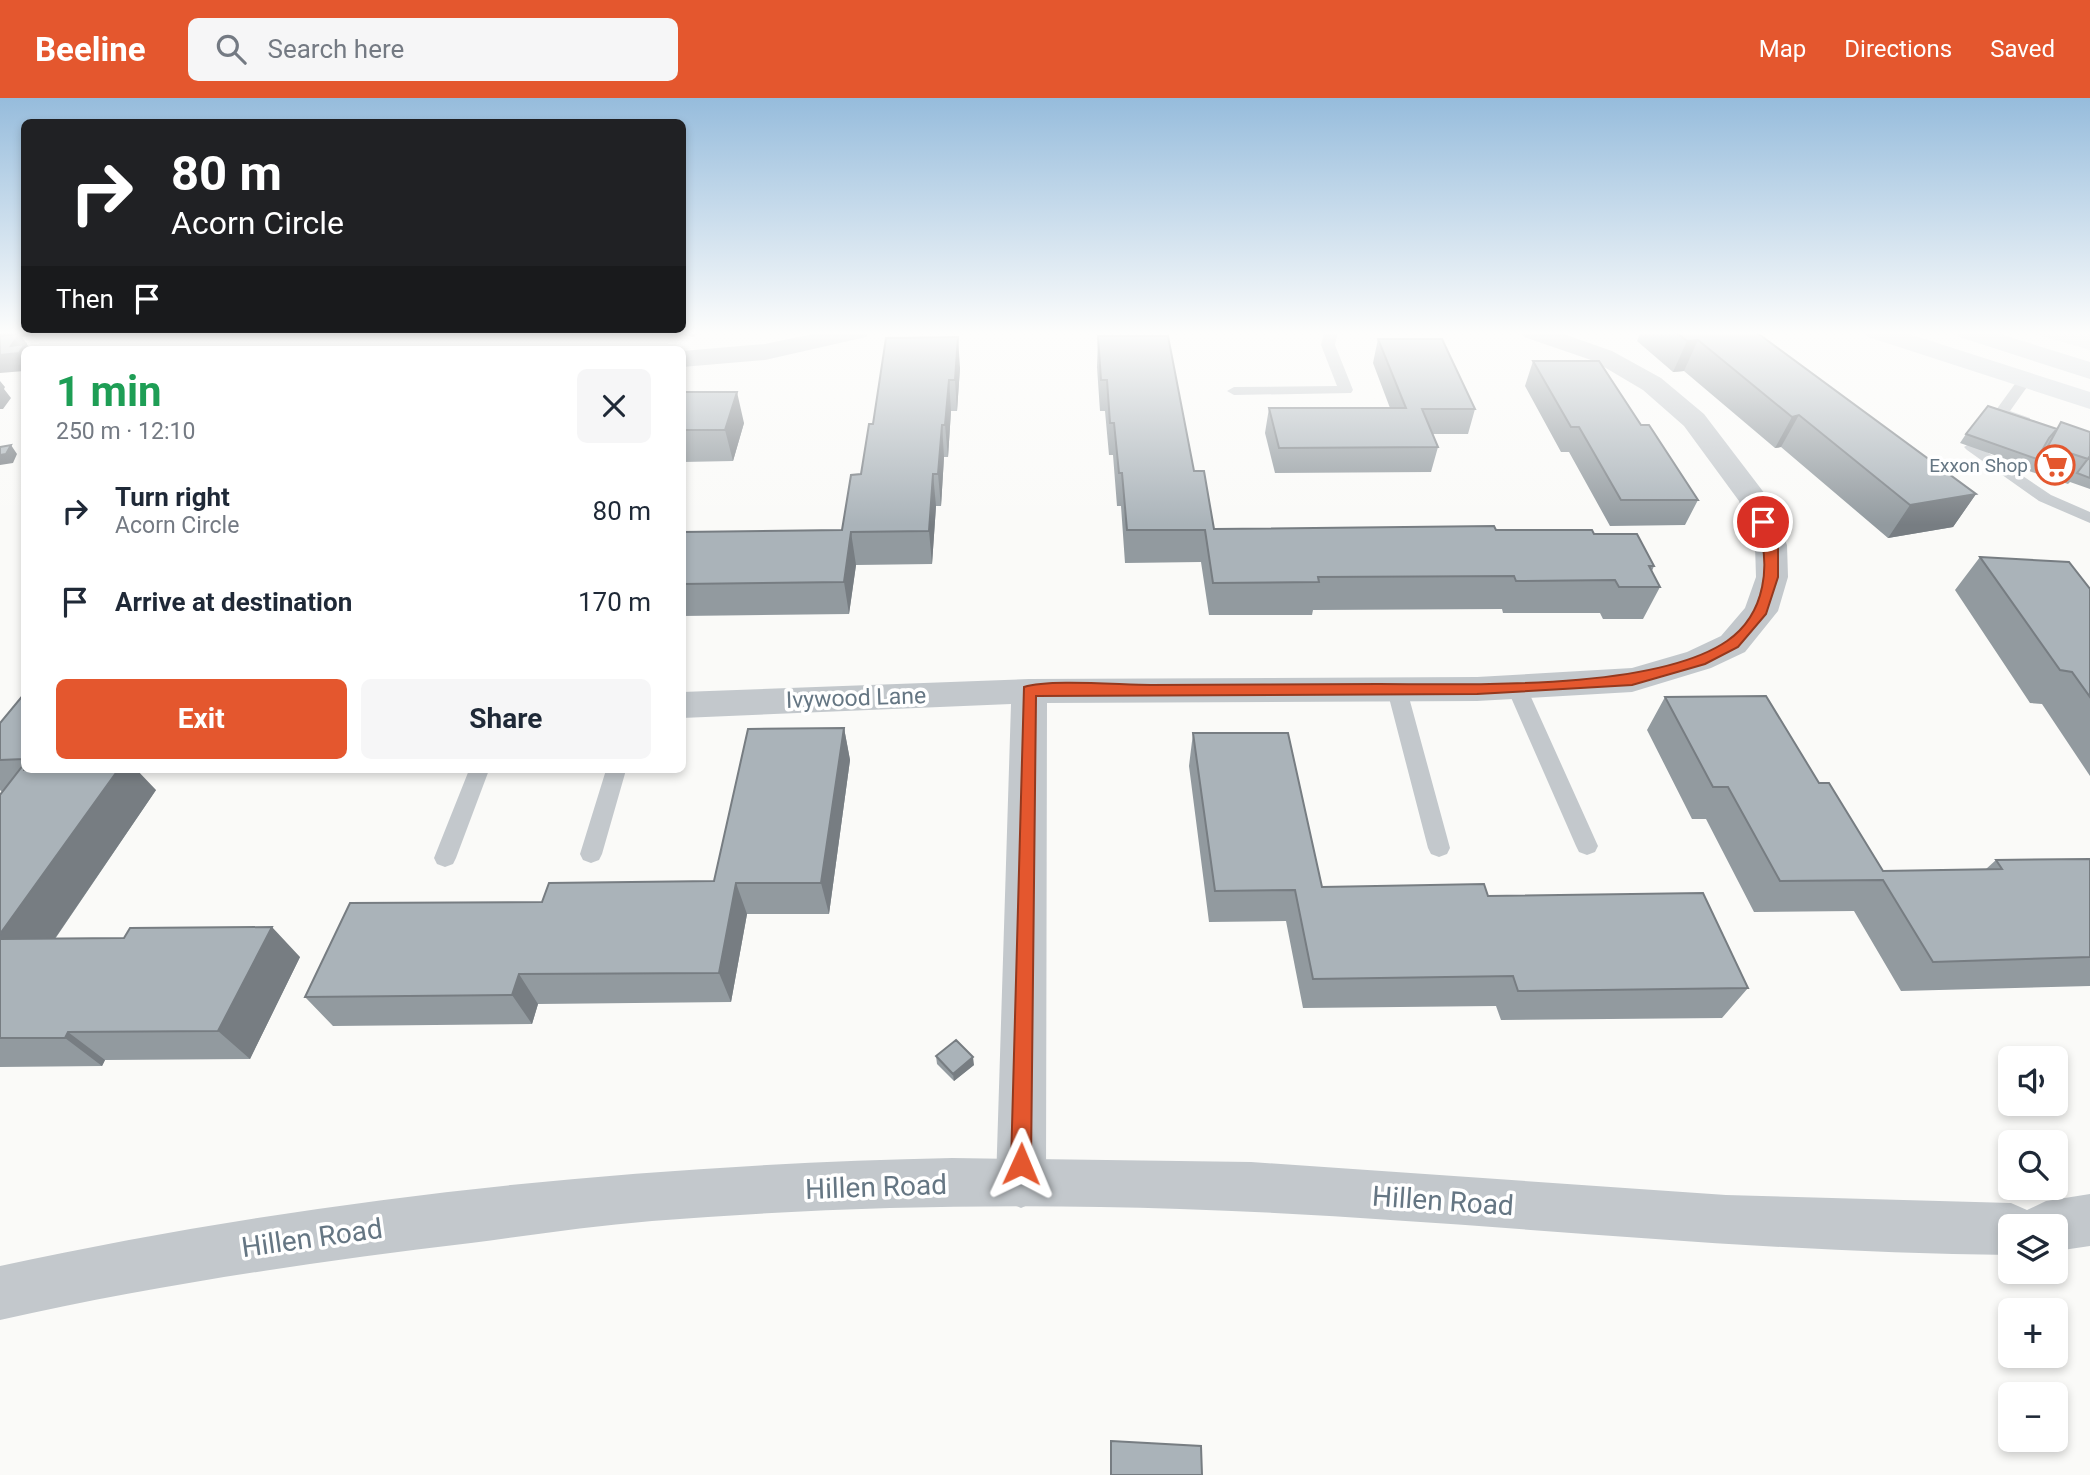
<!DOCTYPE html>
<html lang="en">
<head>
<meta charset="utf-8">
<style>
	:root { --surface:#fff; --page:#f6f6f7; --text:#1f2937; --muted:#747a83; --accent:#e4572e }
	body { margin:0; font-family:Roboto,sans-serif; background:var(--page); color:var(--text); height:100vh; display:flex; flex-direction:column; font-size:26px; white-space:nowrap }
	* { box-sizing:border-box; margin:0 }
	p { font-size:23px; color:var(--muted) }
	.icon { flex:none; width:38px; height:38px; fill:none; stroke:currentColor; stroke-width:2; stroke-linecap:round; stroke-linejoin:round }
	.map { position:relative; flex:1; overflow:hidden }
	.drawer { position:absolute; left:21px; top:248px; width:665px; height:427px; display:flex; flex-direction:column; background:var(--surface); border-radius:10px; box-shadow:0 4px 10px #0003 }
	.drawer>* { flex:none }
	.guide { position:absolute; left:21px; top:21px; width:665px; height:214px; border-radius:10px; box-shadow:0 4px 10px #0003; background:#202124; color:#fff; overflow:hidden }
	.controls { position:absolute; left:1998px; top:948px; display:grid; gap:14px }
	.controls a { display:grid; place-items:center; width:70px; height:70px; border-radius:10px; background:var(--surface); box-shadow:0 4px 10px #0003; font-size:35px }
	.pin { position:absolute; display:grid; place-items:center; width:60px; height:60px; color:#fff; margin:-30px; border:4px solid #fff; border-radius:50%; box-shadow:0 2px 7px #0007 }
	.me { position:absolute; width:77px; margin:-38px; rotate:1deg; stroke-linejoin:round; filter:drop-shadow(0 0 5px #0008) }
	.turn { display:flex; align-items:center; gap:24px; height:147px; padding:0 35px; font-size:32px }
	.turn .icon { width:91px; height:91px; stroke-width:2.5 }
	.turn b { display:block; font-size:49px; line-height:60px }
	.then { display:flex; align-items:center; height:66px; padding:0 35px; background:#0003; gap:14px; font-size:26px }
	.round { display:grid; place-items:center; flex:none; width:74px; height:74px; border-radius:10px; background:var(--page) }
	.headline { display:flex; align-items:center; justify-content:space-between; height:119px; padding:0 35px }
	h1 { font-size:42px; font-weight:700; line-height:52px; color:#1e9e55 }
	.primary-button { display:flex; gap:14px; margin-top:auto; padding:14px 35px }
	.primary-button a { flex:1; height:80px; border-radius:10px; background:var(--accent); color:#fff; font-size:28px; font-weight:700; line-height:80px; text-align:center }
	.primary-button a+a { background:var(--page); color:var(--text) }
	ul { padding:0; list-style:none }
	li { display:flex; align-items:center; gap:21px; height:91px; padding:0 35px }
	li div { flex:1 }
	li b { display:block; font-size:26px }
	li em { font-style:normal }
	header { display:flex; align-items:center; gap:42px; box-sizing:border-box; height:98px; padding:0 35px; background:var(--accent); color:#fff }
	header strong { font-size:33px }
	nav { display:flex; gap:38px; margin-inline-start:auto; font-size:24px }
	.search { width:490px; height:63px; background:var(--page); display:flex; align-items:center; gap:18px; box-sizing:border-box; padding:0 24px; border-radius:10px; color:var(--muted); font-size:26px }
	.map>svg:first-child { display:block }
</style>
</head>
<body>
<header>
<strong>Beeline</strong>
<div class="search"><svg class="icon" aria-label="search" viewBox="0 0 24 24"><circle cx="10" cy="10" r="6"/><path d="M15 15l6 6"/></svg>Search here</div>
<nav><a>Map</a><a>Directions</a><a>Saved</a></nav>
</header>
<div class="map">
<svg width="2090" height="1377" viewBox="0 0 2090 1377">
	<rect width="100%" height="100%" fill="#fafaf8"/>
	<path fill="#e8e9e9" d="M 2029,234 L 2090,234 L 2090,252 Z"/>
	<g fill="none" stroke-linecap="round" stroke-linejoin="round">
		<path fill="#c3c8cc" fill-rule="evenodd" d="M 1324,234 L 1338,234 L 1335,247 L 1353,292 L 1351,295 L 1234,297 L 1227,293 L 1234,289 L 1337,288 L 1321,247 Z
			M 2025,278 L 2032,282 L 2010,313 L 2030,320 L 2030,326 L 2025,328 L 1996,318 L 1996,312 L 2020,279 Z
			M 1972,344 L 2051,397 L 2090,414 L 2090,425 L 2039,403 L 1967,352 L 1964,349 Z
			M 1516,581 L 1526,588 L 1598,748 L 1595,754 L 1587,757 L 1579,754 L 1576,748 L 1506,588 Z
			M 1397,585 L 1407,592 L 1450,750 L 1447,756 L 1439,759 L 1431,756 L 1428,750 L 1387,592 Z
			M 469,672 L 489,672 L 456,760 L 453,766 L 445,769 L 437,766 L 434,760 Z
			M 606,672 L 626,672 L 602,756 L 599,762 L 591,765 L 583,762 L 580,756 Z"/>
		<path fill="#c3c8cc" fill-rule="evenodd" d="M 822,234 L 870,234 L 866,239 L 765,262 L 682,269 L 682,253 L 765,246 Z
			M 1520,234 L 1558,234 L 1612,253 L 1661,280 L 1704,316 L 1765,396 L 1787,447 L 1788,479 L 1778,513 L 1745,554 L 1711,570 L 1632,594 L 1477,603 L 1047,605 L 1046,1085 L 1039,1102 L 1021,1110 L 1003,1102 L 996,1085 L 1011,606 L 682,620 L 682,594 L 1029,581 L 1477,579 L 1632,570 L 1687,554 L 1721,538 L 1745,510 L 1756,479 L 1755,447 L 1739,403 L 1684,328 L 1643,292 L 1594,263 L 1524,239 Z"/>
		<path fill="#c3c8cc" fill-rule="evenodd" d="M 952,1060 L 1251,1064 L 1726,1097 L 2011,1105 L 2027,1112 L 2046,1103 L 2090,1096 L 2090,1148 L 2056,1153 L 2056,1129 L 2011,1129 L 2011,1157 C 1733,1155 1457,1120 1180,1111 C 1004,1105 827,1109 652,1123 C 591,1128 531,1137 471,1145 C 312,1164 156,1187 0,1222 L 0,1168 C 312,1100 632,1067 952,1060 Z"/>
		<path fill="#d6dbdf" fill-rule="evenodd" d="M 1864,234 L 1903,234 L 2090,294 L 2090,311 L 1868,239 Z
			M 1955,234 L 1994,234 L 2090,264 L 2090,281 L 1959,239 Z"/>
	</g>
	<path fill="#929a9f" d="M 670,234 L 699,234 L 693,239 Z
		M 1641,234 L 1744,234 L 1976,396 L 1953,429 L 1888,440 L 1781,349 L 1775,350 L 1684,273 L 1673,274 L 1637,243 Z
		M 1098,238 L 1194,373 L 1214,431 L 1496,432 L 1594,436 L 1654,468 L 1652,473 L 1660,489 L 1643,521 L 1603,521 L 1600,515 L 1503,515 L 1502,511 L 1313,512 L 1312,517 L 1209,517 L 1201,464 L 1125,465 L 1121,408 L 1117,408 L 1113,357 L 1109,357 L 1105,313 L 1100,313 L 1097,269 Z
		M 1378,241 L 1475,311 L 1468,336 L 1433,336 L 1438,349 L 1431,374 L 1275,375 L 1265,335 L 1269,310 L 1390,310 L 1373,265 Z
		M 1533,263 L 1641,327 L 1698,402 L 1685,427 L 1610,428 L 1569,354 L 1561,354 L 1525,288 Z
		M 960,270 L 957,313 L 951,313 L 948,359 L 944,359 L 941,408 L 936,408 L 932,466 L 856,467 L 849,516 L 682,518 L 682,434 L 842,432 L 861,376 L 873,326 Z
		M 682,294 L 744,325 L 733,363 L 682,364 Z
		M 2061,324 L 2090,334 L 2090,391 L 2070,384 L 2068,386 L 2029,373 L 2031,370 L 1960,345 L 1966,336 L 2057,331 Z
		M 1980,459 L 2090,491 L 2090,678 L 2042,606 L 2030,605 L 1955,492 Z
		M 24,596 L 24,672 L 156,692 L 55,841 L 300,859 L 250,961 L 105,962 L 102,968 L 0,969 L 0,697 L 2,694 L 0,692 L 0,625 Z
		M 1665,599 L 1819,685 L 1883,773 L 1986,771 L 1996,762 L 2090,761 L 2090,888 L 1901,893 L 1854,813 L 1754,814 L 1706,721 L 1692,721 L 1647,632 Z
		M 844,630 L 850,662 L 829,816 L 747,816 L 731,904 L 538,906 L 532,926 L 333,928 L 305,899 L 542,804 L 714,783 Z
		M 1193,635 L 1322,789 L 1488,798 L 1748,890 L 1722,920 L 1501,922 L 1496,908 L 1303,910 L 1286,823 L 1209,824 L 1189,668 Z
		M 936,958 L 974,967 L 954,983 L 937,966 Z
		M 1111,1343 L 1202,1377 L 1110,1377 L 1110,1352 Z"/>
	<path fill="#777d82" d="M 0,234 L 36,234 L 33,238 L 22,239 L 31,252 L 24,252 L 24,273 L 0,275 Z
		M 958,239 L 960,270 L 957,313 L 955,282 Z
		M 1698,242 L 1684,273 L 1673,274 L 1687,243 Z
		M 949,282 L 951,313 L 948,359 L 945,327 Z
		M 0,283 L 5,289 L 4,291 L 11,300 L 3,311 L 0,311 Z
		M 737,294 L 744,325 L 733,363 L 725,332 Z
		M 1799,317 L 1781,349 L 1775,350 L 1792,319 Z
		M 942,327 L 944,359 L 941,408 L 938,376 Z
		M 11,347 L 17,356 L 13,365 L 0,367 L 0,357 Z
		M 933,376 L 936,408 L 932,466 L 929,433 Z
		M 1976,396 L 1953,429 L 1888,440 L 1910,407 Z
		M 851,434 L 856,467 L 849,516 L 844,484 Z
		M 844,630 L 850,662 L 829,816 L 821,785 Z
		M 118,672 L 137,672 L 156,692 L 34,871 L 0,844 L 0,836 Z
		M 736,785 L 747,816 L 731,904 L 719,875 Z
		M 272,829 L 300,859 L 250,961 L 218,933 Z
		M 519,876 L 538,906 L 532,926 L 512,897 Z
		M 68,934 L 105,962 L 102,968 L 65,940 Z
		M 973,959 L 974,967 L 954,983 L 953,976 Z"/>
	<path fill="#aab3b9" stroke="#777d82" stroke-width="2" d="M 1676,234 L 1756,234 L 1976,396 L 1910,407 L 1799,317 L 1792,319 L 1698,242 L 1687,243 Z
		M 19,236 L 11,248 L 25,246 L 19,255 L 0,257 L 0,238 Z
		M 1098,238 L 1168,238 L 1194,373 L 1204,373 L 1214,431 L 1494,428 L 1496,432 L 1592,432 L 1594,436 L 1637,436 L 1654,468 L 1649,468 L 1660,489 L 1619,489 L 1615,482 L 1516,483 L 1514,478 L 1318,479 L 1319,484 L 1213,485 L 1205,432 L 1127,432 L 1122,375 L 1119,375 L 1114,325 L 1110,325 L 1107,282 L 1101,282 Z
		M 958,239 L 955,282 L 949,282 L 945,327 L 942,327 L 938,376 L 933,376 L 929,433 L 851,434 L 844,484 L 682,486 L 682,434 L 842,432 L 851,377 L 861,376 L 869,326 L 873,326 L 886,240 Z
		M 1378,241 L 1442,241 L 1475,311 L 1422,311 L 1438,349 L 1279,350 L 1269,310 L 1406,310 Z
		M 1533,263 L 1599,263 L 1641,327 L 1649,327 L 1698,402 L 1621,402 L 1579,329 L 1571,329 Z
		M 682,294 L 737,294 L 725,332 L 682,332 Z
		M 1988,308 L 2057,331 L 2049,340 L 2037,361 L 1966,336 Z
		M 2061,324 L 2090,334 L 2090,358 L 2088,361 L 2048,348 Z
		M 11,347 L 6,356 L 0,357 L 0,349 Z
		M 2090,358 L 2090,380 L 2077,375 Z
		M 1980,459 L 2069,464 L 2090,491 L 2090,599 L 2072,574 L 2060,572 Z
		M 24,596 L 24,661 L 0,662 L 0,625 Z
		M 1766,598 L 1819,685 L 1829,685 L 1883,773 L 2002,771 L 1996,762 L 2090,761 L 2090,859 L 1933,864 L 1883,782 L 1780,783 L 1728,689 L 1713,689 L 1665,599 Z
		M 844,630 L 821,785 L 736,785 L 719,875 L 519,876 L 512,897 L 305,899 L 350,805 L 542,804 L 549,785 L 714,783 L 748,631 Z
		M 1193,635 L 1288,635 L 1322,789 L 1484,786 L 1488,798 L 1703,795 L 1748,890 L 1518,893 L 1513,878 L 1313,881 L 1295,792 L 1215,793 Z
		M 24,666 L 24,672 L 118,672 L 0,836 L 0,697 Z
		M 272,829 L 218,933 L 68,934 L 65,940 L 0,940 L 0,841 L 124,840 L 130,830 Z
		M 956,942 L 973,959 L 953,976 L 936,958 Z
		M 1111,1343 L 1201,1348 L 1202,1377 L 1111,1377 Z"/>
	<linearGradient id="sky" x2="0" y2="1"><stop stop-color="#96bcdc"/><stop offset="0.55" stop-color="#fdfdfc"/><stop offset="1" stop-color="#fdfdfc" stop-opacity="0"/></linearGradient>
	<rect width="2090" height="427" fill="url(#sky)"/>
	<path fill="#e4572e" stroke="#94391e" stroke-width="2" d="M 1763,421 L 1769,424 L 1778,447 L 1778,479 L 1766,516 L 1738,549 L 1705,566 L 1632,587 L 1477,596 L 1036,598 L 1031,1066 L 1028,1073 L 1021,1076 L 1014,1073 L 1011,1066 L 1024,589 C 1050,581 1120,587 1151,587 C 1227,587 1303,586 1379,586 C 1468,586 1654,593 1727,543 C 1766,516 1772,465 1756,424 Z"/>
	<defs>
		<g id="supermarket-ring" transform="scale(2.0125)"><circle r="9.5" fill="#fff" stroke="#e4572e" stroke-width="1.5"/><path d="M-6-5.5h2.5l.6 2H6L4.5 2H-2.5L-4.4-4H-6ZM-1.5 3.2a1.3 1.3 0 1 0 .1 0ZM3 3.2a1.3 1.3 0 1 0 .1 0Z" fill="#e4572e"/></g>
	</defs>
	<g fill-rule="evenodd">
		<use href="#supermarket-ring" x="2055" y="367"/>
	</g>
	<g text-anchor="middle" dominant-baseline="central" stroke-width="7" stroke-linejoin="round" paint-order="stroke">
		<g font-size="19" fill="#657683" stroke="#fff" text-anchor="end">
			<text x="2028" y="367">Exxon Shop</text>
		</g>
		<g font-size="23" fill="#657683" stroke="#fff">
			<text transform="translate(856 600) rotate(-2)">Ivywood Lane</text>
		</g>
		<g font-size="28" fill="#657683" stroke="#fff">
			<text transform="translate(876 1089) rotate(-2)">Hillen Road</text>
			<text transform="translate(1443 1103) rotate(4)">Hillen Road</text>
			<text transform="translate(312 1140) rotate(-8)">Hillen Road</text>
		</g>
	</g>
</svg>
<div class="controls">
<a><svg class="icon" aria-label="sound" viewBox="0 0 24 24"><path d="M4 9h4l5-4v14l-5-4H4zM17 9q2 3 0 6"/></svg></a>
<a><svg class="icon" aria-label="search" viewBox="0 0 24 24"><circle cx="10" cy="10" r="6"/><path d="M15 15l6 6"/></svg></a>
<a><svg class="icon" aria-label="layers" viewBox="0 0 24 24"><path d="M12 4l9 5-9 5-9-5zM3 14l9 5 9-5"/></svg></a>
<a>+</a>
<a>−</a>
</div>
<div class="pin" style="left:1763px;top:424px;background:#d93025"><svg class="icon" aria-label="arrive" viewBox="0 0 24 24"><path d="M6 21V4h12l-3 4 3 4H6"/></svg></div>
<svg class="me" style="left:1021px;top:1066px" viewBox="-20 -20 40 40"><path d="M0-17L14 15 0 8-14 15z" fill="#e4572e" stroke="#fff" stroke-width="4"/></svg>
<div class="guide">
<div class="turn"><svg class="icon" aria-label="right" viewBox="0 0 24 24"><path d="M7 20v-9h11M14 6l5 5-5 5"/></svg><div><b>80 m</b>Acorn Circle</div></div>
<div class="then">Then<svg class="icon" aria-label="arrive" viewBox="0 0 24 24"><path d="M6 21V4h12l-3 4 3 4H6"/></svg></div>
</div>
<section class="drawer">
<div class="headline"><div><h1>1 min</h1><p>250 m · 12:10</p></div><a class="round"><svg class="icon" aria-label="close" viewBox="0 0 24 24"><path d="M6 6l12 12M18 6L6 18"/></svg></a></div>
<ul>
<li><svg class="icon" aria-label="right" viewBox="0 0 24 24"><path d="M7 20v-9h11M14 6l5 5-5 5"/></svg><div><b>Turn right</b><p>Acorn Circle</p></div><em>80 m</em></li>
<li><svg class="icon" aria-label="arrive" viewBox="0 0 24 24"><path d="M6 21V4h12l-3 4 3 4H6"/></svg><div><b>Arrive at destination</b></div><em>170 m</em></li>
</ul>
<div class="primary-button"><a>Exit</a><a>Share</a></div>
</section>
</div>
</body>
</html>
